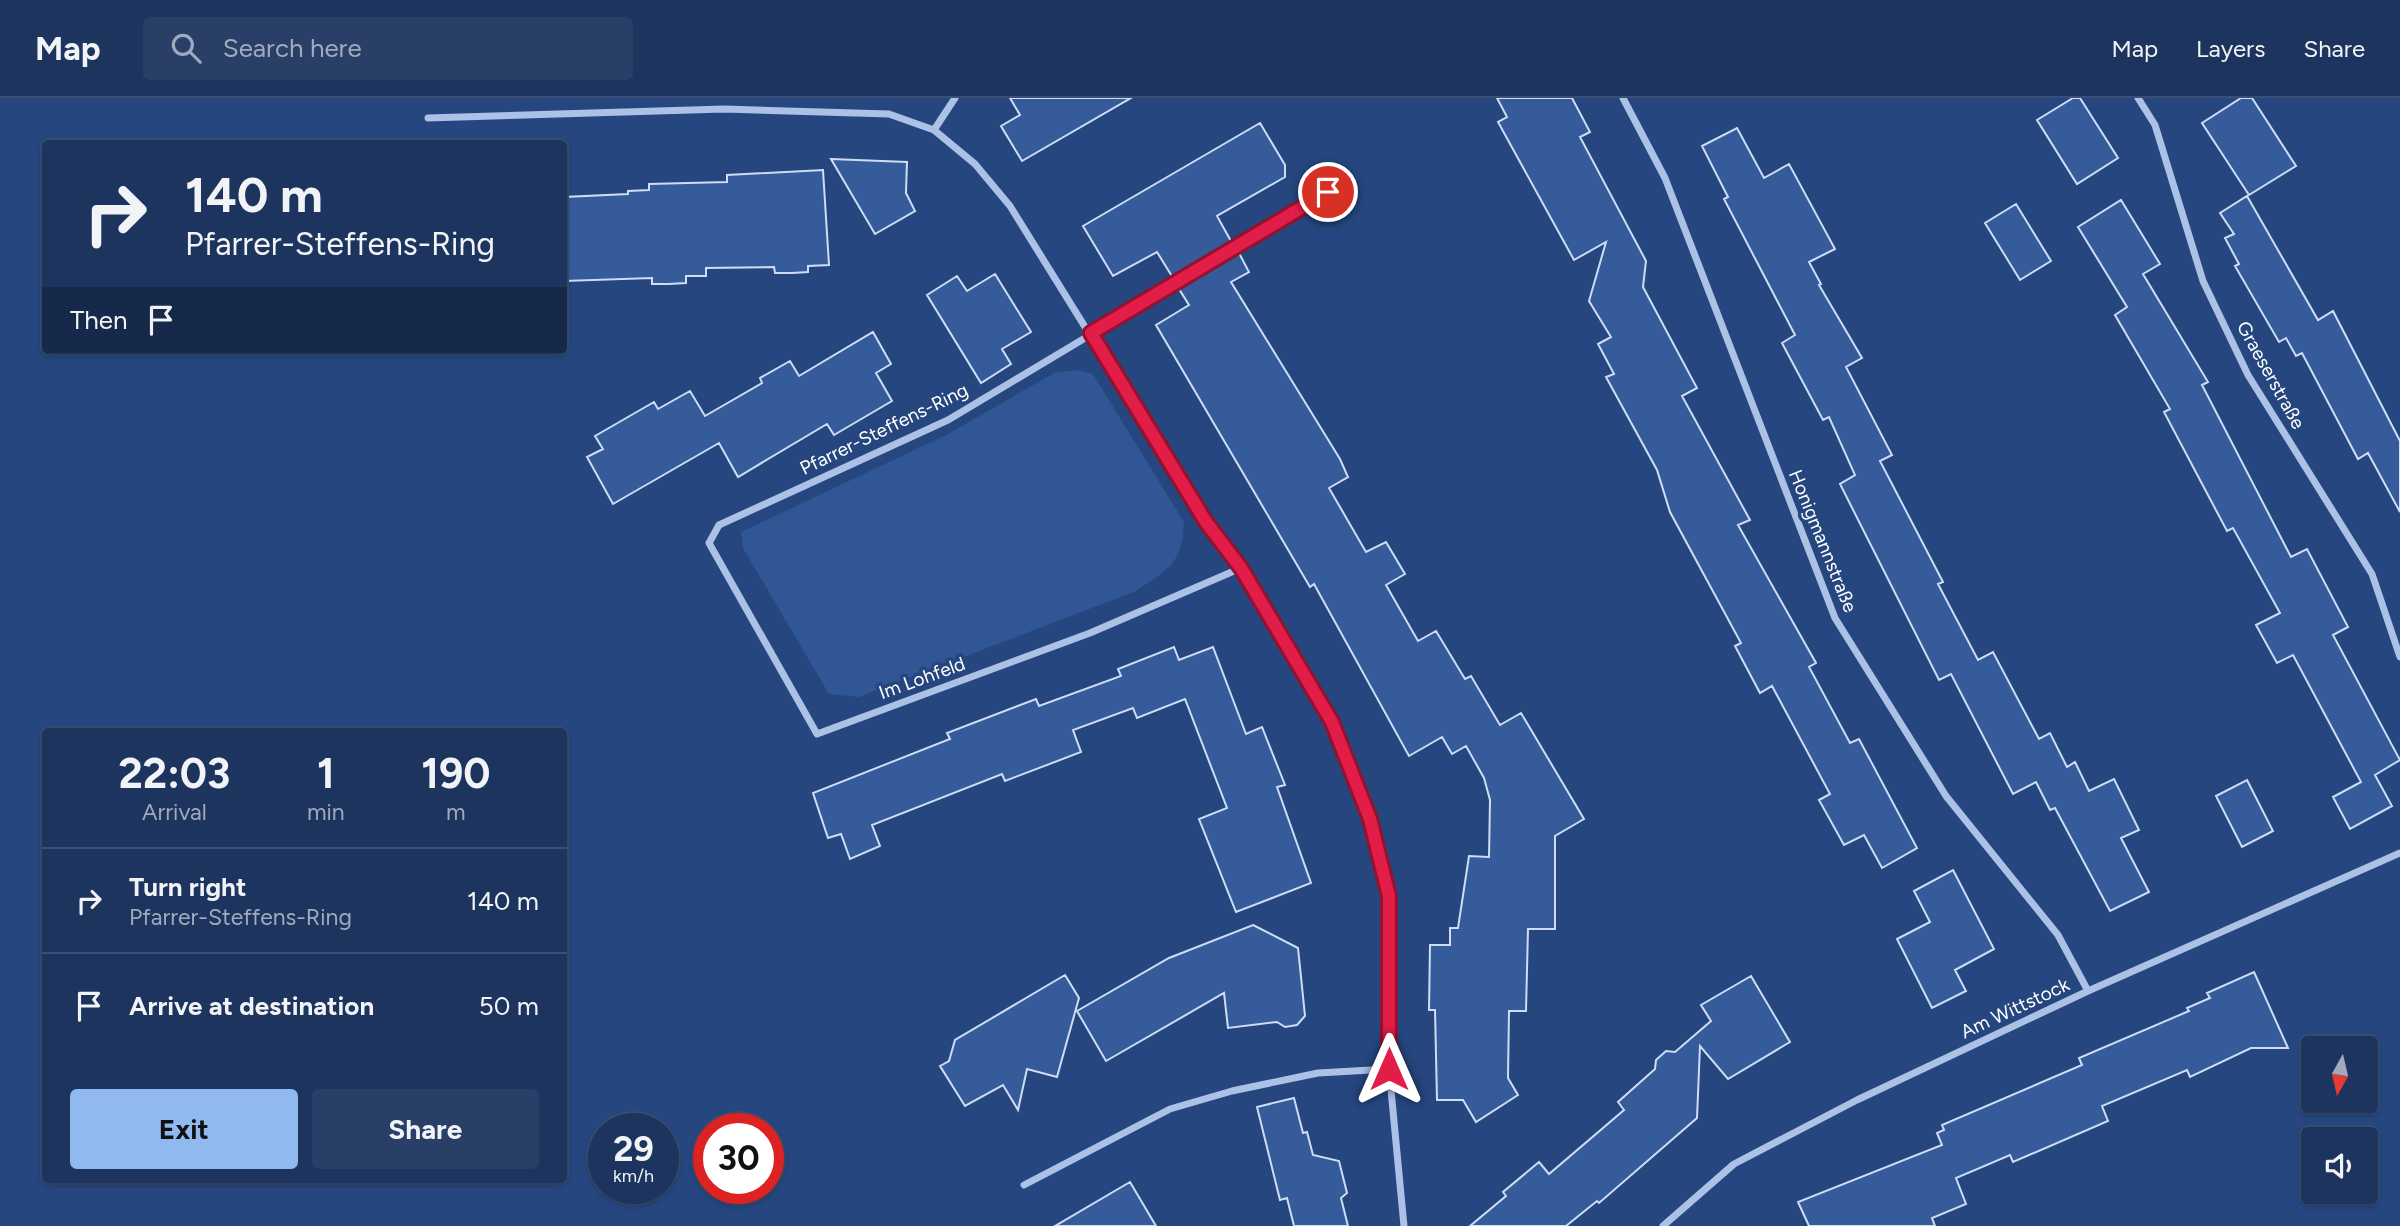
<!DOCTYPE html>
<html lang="en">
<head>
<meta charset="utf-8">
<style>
	:root { --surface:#1c345e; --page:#293f67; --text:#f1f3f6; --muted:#a0aabc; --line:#3a4f73; --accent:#90b9f0 }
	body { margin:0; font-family:Figtree,sans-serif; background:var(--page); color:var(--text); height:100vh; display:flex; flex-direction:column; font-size:26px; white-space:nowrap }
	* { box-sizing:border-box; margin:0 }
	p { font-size:23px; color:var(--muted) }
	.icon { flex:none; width:38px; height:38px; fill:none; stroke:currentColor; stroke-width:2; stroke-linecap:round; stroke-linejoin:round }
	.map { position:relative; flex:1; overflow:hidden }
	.sheet { position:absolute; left:42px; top:630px; width:525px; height:455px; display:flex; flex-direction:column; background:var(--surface); border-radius:7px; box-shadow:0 2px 5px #0004,0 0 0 2px var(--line) }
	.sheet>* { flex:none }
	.top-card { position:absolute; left:42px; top:42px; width:525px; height:214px; border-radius:7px; box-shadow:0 2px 5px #0004,0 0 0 2px var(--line); background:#1c345e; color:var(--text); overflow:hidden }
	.needle { width:46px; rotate:188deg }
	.controls { position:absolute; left:2301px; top:938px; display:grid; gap:14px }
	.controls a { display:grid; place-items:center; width:77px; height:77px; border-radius:7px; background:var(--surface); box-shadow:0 2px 5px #0004,0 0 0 2px var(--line); font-size:35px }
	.speed { position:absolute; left:588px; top:1015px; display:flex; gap:14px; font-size:35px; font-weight:700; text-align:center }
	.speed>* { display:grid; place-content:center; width:91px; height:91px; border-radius:50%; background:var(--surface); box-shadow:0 2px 5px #0004,0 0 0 2px var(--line); line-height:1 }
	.speed small { font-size:18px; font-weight:400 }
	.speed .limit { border:10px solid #d22; background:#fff; color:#111 }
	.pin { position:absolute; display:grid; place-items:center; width:60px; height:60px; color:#fff; margin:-30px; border:4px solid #fff; border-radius:50%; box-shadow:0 2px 7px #0007 }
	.me { position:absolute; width:77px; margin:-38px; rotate:0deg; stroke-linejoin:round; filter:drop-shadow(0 0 5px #0008) }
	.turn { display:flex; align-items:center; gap:24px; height:147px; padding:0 28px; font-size:32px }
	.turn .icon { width:91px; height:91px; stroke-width:2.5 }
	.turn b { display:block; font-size:49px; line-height:60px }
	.then { display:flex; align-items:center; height:66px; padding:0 28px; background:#0003; gap:14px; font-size:26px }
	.eta { display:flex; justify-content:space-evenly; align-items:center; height:119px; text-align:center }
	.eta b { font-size:42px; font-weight:700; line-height:49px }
	.action { display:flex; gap:14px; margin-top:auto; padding:14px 28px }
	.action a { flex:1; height:80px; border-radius:7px; background:var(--accent); color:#111; font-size:28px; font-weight:700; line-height:80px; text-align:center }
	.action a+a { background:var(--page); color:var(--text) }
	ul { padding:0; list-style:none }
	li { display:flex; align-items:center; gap:21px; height:105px; padding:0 28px; border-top:2px solid var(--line) }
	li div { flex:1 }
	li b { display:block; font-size:26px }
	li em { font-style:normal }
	header { display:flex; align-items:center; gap:42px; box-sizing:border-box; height:98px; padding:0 35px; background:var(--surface); border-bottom:2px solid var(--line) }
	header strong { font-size:33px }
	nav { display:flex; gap:38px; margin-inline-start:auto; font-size:24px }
	.search { width:490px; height:63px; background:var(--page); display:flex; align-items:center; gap:18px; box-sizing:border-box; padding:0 24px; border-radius:7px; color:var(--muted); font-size:26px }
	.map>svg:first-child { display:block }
</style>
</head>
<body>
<header>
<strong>Map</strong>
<div class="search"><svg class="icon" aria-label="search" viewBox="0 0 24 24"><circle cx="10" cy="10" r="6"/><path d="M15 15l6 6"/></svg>Search here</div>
<nav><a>Map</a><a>Layers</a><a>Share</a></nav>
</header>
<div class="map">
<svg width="2400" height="1128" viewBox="0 0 2400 1128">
	<rect width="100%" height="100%" fill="#25467e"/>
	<path fill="#305696" d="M 1078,272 L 1093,276 L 1184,424 C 1182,467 1168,471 1136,493 L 859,599 L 829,596 L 743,450 L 741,434 L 948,336 L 1054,275 Z"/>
	<path fill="#365b9b" stroke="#ceddf5" stroke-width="2" d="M 1010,0 L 1131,0 L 1022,63 L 1001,28 L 1020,17 Z
		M 1497,0 L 1572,0 L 1590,34 L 1580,39 L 1646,163 L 1643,189 L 1697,290 L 1682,298 L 1750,422 L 1738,427 L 1816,565 L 1809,569 L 1850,645 L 1859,641 L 1917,750 L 1882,770 L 1864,737 L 1844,747 L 1819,702 L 1830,696 L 1772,588 L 1760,595 L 1735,548 L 1741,545 L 1670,414 L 1657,372 L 1606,279 L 1614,276 L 1598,246 L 1611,239 L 1589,203 L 1606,144 L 1574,162 L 1498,24 L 1507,19 Z
		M 2073,0 L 2080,0 L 2118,60 L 2077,86 L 2037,22 Z
		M 2241,0 L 2252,0 L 2296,68 L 2249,97 L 2202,25 Z
		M 1260,25 L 1285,67 L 1285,79 L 1217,118 L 1232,145 L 1173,180 L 1157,154 L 1113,178 L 1083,128 Z
		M 1737,30 L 1764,80 L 1789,66 L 1835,151 L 1809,164 L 1821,186 L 1819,187 L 1862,260 L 1846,269 L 1892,357 L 1880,363 L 1943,484 L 1938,486 L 1978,562 L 1993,554 L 2039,641 L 2050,635 L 2067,669 L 2075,664 L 2089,693 L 2114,681 L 2139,732 L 2121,740 L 2149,794 L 2110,813 L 2055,710 L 2050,712 L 2036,684 L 2013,696 L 1951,576 L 1939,582 L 1840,386 L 1855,377 L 1829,319 L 1823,322 L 1782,245 L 1795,237 L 1724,101 L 1728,99 L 1702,48 Z
		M 831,61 L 907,64 L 906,95 L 915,113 L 875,136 Z
		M 823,72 L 829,167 L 808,168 L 808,174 L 792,175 L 775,175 L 774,169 L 706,170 L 706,178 L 686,178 L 686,185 L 669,186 L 652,186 L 652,180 L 564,183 L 564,99 L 628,96 L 628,93 L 649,92 L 649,86 L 727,84 L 727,77 Z
		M 2247,98 L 2318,222 L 2333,213 L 2400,343 L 2400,414 L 2368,355 L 2358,361 L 2302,255 L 2296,258 L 2286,240 L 2279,244 L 2235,168 L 2239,166 L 2225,140 L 2234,136 L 2220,115 Z
		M 2121,102 L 2160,166 L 2143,176 L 2208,284 L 2202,287 L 2291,459 L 2307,451 L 2348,529 L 2333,537 L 2400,662 L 2375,677 L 2392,708 L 2350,731 L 2333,699 L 2361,684 L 2293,557 L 2277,565 L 2256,527 L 2280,515 L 2233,430 L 2227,433 L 2164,314 L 2170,311 L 2115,217 L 2127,209 L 2078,129 Z
		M 2016,106 L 2051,163 L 2020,182 L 1985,125 Z
		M 1239,155 L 1249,174 L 1231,184 L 1340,361 L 1348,379 L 1329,390 L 1366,454 L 1386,444 L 1405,476 L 1386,487 L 1418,543 L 1436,533 L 1465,581 L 1471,578 L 1500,627 L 1521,615 L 1584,721 L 1555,738 L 1555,831 L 1528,831 L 1526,913 L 1509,913 L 1508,980 L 1518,997 L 1476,1024 L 1463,1002 L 1437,1002 L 1435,912 L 1429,912 L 1430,847 L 1450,847 L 1450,830 L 1458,830 L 1469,758 L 1489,759 L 1490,702 L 1484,680 L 1466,648 L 1452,656 L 1442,639 L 1409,658 L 1314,486 L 1310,489 L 1156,227 L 1189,207 L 1179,191 Z
		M 995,176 L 1031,234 L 1002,251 L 1011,266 L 981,285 L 927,197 L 957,178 L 967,193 Z
		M 873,234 L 891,266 L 876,275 L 892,303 L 834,337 L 827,326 L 738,379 L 719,345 L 613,406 L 587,359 L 603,351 L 595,338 L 654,304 L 658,311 L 690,293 L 705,318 L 762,285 L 760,280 L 790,263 L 799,278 Z
		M 1174,549 L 1179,562 L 1213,549 L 1246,636 L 1262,629 L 1285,687 L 1277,689 L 1311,785 L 1236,814 L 1199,721 L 1227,710 L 1185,601 L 1137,620 L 1133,610 L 1073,632 L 1081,654 L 1005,683 L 1002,676 L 872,727 L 880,748 L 850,761 L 841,736 L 828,740 L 813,695 L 950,641 L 947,635 L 1036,601 L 1039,608 L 1121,578 L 1118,571 Z
		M 2247,682 L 2273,733 L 2242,749 L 2216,698 Z
		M 1953,772 L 1994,851 L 1955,872 L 1966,893 L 1932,910 L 1897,841 L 1930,824 L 1914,793 Z
		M 1253,827 L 1298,850 L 1305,918 L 1297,927 L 1285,929 L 1277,924 L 1228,930 L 1224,895 L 1106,963 L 1077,913 L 1169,860 Z
		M 2254,874 L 2288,950 L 2251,950 L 2190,979 L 2187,972 L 2102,1008 L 2108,1023 L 2013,1064 L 2010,1057 L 1956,1080 L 1966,1106 L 1932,1120 L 1935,1128 L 1809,1128 L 1798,1104 L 1942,1047 L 1937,1035 L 1944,1032 L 1942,1027 L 2082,967 L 2079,960 L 2189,913 L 2187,910 L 2210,900 L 2207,895 Z
		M 1065,877 L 1079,900 L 1057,979 L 1027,971 L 1018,1012 L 1003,987 L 965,1008 L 940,968 L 949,963 L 955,942 Z
		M 1751,878 L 1790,944 L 1728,981 L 1700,948 L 1697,1020 L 1599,1105 L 1597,1103 L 1566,1128 L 1470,1128 L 1506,1098 L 1503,1094 L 1539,1064 L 1549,1076 L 1624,1012 L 1618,1004 L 1655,971 L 1656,962 L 1666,953 L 1675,954 L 1711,923 L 1701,907 Z
		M 1294,1000 L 1303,1035 L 1307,1034 L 1313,1057 L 1339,1063 L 1347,1095 L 1341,1100 L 1348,1128 L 1294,1128 L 1287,1100 L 1280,1102 L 1257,1009 Z
		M 1130,1084 L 1156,1128 L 1055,1128 Z"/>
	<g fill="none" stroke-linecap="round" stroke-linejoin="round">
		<path stroke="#abc1e6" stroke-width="7" d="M 1623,0 L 1665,80 L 1835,520 L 1946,698 L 2058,837 L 2088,893
			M 2138,0 L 2155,27 L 2203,183 L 2248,277 L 2372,476 L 2400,559
			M 428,20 L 724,11 L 889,16 L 934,32 L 975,66 L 1010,108 L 1206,424 L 1241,470 L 1332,624 L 1370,721 L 1389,798 L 1389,971 L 1404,1128
			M 934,32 L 955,0
			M 1241,470 L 1090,535 L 817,636 L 709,445 L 719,427 L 948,322 L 1329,94
			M 1024,1087 L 1170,1011 L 1232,993 L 1318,975 L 1389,971
			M 1663,1128 L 1734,1066 L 1857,1002 L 2088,893 L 2400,755"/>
	</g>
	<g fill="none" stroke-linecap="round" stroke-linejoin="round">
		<g stroke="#92132f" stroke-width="18">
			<path id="route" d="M 1328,94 L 1091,235 L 1206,424 L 1241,470 L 1332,624 L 1370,721 L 1389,798 L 1389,971"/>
		</g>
		<use href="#route" stroke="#e11d48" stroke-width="12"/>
	</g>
	<g text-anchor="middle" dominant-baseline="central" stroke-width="7" stroke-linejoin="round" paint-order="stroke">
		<g font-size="19" fill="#fff" stroke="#25467e">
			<text transform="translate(2271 277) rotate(61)">Graeserstraße</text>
			<text transform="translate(884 331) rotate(-26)">Pfarrer-Steffens-Ring</text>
			<text transform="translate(1823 443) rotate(68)">Honigmannstraße</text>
			<text transform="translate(922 580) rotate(-20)">Im Lohfeld</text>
			<text transform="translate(2015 910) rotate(-25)">Am Wittstock</text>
		</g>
	</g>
</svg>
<div class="controls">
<a><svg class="needle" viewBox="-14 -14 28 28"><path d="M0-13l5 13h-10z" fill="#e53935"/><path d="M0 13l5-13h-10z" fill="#a0aabc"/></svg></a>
<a><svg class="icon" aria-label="sound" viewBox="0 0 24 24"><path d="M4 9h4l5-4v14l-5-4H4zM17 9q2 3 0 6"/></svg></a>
</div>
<div class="speed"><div>29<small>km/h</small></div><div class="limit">30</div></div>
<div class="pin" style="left:1328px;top:94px;background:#d93025"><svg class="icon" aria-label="arrive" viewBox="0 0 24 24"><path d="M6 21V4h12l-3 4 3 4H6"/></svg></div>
<svg class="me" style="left:1389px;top:971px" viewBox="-20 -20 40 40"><path d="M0-17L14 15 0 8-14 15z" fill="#e11d48" stroke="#fff" stroke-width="4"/></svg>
<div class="top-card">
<div class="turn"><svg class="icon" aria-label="right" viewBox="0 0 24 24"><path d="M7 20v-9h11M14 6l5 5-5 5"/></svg><div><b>140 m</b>Pfarrer-Steffens-Ring</div></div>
<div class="then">Then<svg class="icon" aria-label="arrive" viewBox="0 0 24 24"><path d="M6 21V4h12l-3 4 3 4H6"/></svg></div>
</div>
<section class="sheet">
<div class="eta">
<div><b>22:03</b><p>Arrival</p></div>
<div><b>1</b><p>min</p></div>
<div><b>190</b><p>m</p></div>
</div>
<ul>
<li><svg class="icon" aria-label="right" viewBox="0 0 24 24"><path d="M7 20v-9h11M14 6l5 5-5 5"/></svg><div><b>Turn right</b><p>Pfarrer-Steffens-Ring</p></div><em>140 m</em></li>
<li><svg class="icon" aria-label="arrive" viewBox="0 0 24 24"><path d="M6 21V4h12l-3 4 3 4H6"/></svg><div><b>Arrive at destination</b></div><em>50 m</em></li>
</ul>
<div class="action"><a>Exit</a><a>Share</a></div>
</section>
</div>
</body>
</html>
